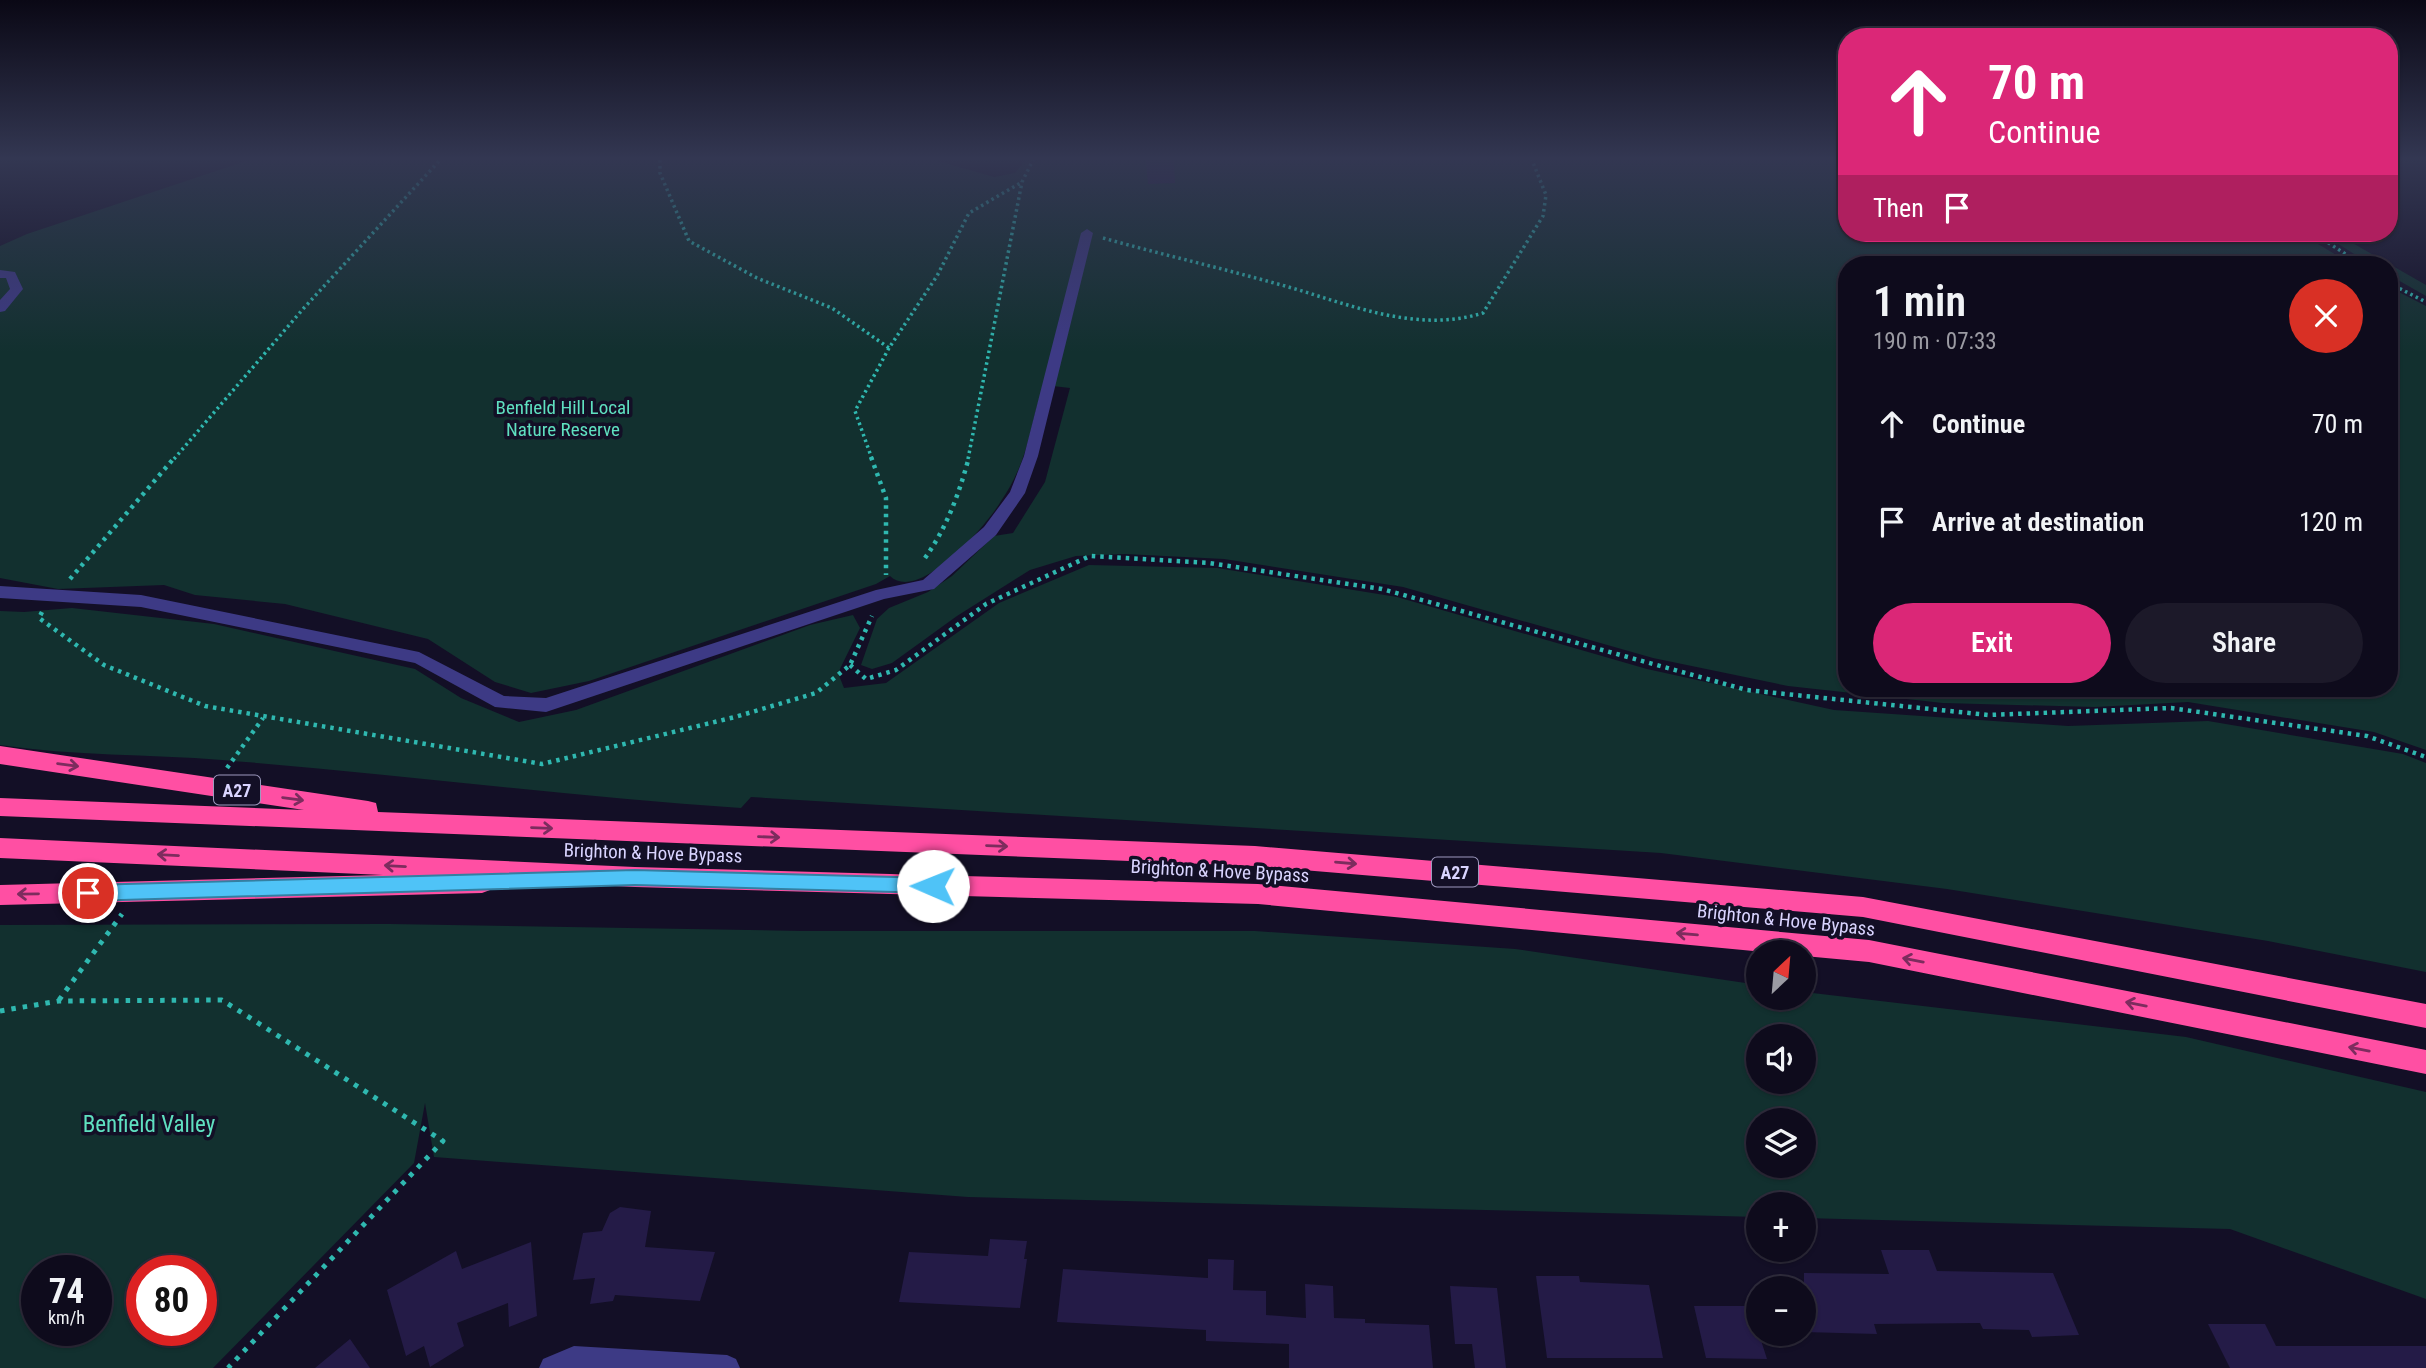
<!DOCTYPE html>
<html lang="en">
<head>
<meta charset="utf-8">
<style>
	:root { --surface:#0e0b1c; --page:#1c1929; --text:#f1f3f6; --muted:#9b9ba3; --line:#2e2b3b; --accent:#db2777 }
	body { margin:0; font-family:"Roboto Condensed",sans-serif; background:var(--page); color:var(--text); height:100vh; display:flex; flex-direction:column; font-size:26px; white-space:nowrap }
	* { box-sizing:border-box; margin:0 }
	p { font-size:23px; color:var(--muted) }
	.icon { flex:none; width:38px; height:38px; fill:none; stroke:currentColor; stroke-width:2; stroke-linecap:round; stroke-linejoin:round }
	.map { position:relative; flex:1; overflow:hidden }
	.side { position:absolute; left:1838px; top:256px; width:560px; height:441px; display:flex; flex-direction:column; background:var(--surface); border-radius:28px; box-shadow:0 2px 5px #0004,0 0 0 2px var(--line) }
	.side>* { flex:none }
	.top-card { position:absolute; left:1838px; top:28px; width:560px; height:214px; border-radius:28px; box-shadow:0 2px 5px #0004,0 0 0 2px var(--line); background:#db2777; color:#fff; overflow:hidden }
	.needle { width:46px; rotate:26deg }
	.fabs { position:absolute; left:1746px; top:940px; display:grid; gap:14px }
	.fabs a { display:grid; place-items:center; width:70px; height:70px; border-radius:50%; background:var(--surface); box-shadow:0 2px 5px #0004,0 0 0 2px var(--line); font-size:35px }
	.speed { position:absolute; left:21px; top:1255px; display:flex; gap:14px; font-size:35px; font-weight:700; text-align:center }
	.speed>* { display:grid; place-content:center; width:91px; height:91px; border-radius:50%; background:var(--surface); box-shadow:0 2px 5px #0004,0 0 0 2px var(--line); line-height:1 }
	.speed small { font-size:18px; font-weight:400 }
	.speed .limit { border:10px solid #d22; background:#fff; color:#111 }
	.pin { position:absolute; display:grid; place-items:center; width:60px; height:60px; color:#fff; margin:-30px; border:4px solid #fff; border-radius:50%; box-shadow:0 2px 7px #0007 }
	.me { position:absolute; width:77px; margin:-38px; rotate:271deg; stroke-linejoin:round; filter:drop-shadow(0 0 5px #0008) }
	.turn { display:flex; align-items:center; gap:24px; height:147px; padding:0 35px; font-size:32px }
	.turn .icon { width:91px; height:91px; stroke-width:2.5 }
	.turn b { display:block; font-size:49px; line-height:60px }
	.then { display:flex; align-items:center; height:66px; padding:0 35px; background:#0003; gap:14px; font-size:26px }
	.round { display:grid; place-items:center; flex:none; width:74px; height:74px; border-radius:37px; background:var(--page) }
	.overview { display:flex; align-items:center; justify-content:space-between; height:119px; padding:0 35px }
	h1 { font-size:42px; font-weight:600; line-height:52px }
	.action { display:flex; gap:14px; margin-top:auto; padding:14px 35px }
	.action a { flex:1; height:80px; border-radius:42px; background:var(--accent); color:#fff; font-size:28px; font-weight:600; line-height:80px; text-align:center }
	.action a+a { background:var(--page); color:var(--text) }
	ul { padding:0; list-style:none }
	li { display:flex; align-items:center; gap:21px; height:98px; padding:0 35px }
	li div { flex:1 }
	li b { display:block; font-size:26px }
	li em { font-style:normal }
	.map>svg:first-child { display:block }
</style>
</head>
<body>
<div class="map">
<svg width="2426" height="1368" viewBox="0 0 2426 1368">
	<rect width="100%" height="100%" fill="#130f26"/>
	<path fill="#12302f" fill-rule="evenodd" d="M 249,160 L 935,160 L 994,177 L 1015,173 L 1025,160 L 1846,160 L 1846,233 L 2300,233 L 2351,264 L 1846,264 L 1846,688 L 2389,688 L 2389,287 L 2426,306 L 2426,750 L 2374,732 L 2188,702 L 2095,707 L 1943,703 L 1788,686 L 1653,658 L 1403,587 L 1224,559 L 1125,554 L 1076,556 L 1030,570 L 957,616 L 892,663 L 872,669 L 861,665 L 877,619 L 889,608 L 928,592 L 952,576 L 994,536 L 1013,533 L 1045,482 L 1070,388 L 1044,385 C 1034,410 1031,438 1021,463 C 1016,476 1009,490 1001,501 C 987,525 919,604 890,576 L 876,584 L 589,681 L 531,693 L 495,682 L 428,639 L 285,604 L 195,595 L 164,585 L 58,589 L 0,578 L 0,246 L 27,234 Z
		M 2321,233 L 2335,233 L 2426,285 L 2426,296 L 2389,275 L 2389,264 L 2370,264 Z
		M 1089,565 L 1217,568 L 1397,597 L 1647,669 L 1834,710 L 2068,726 L 2208,721 L 2403,754 L 2426,763 L 2426,972 L 2268,941 L 1947,889 L 1661,853 L 751,797 L 741,808 C 567,796 395,774 222,760 C 148,754 74,756 0,745 L 0,611 L 24,612 L 72,608 L 214,624 L 415,669 L 461,698 L 519,722 L 576,710 L 810,625 L 853,615 L 860,628 L 838,673 L 844,688 L 886,683 L 999,603 Z
		M 389,924 L 801,931 L 1255,931 L 1515,949 L 1759,985 L 1759,998 L 1804,998 L 1804,992 L 2186,1037 L 2426,1092 L 2426,1299 L 2230,1229 L 1804,1218 L 1804,1204 L 1759,1204 L 1759,1217 L 968,1197 L 434,1157 L 425,1103 L 414,1163 L 213,1368 L 0,1368 L 0,925 ZM 1759,1036 L 1804,1036 L 1804,1082 L 1759,1082 ZM 1759,1120 L 1804,1120 L 1804,1166 L 1759,1166 ZM 96,1270 L 96,1330 L 37,1330 L 37,1270 ZM 142,1270 L 201,1270 L 201,1330 L 142,1330 Z"/>
	<path fill="#241b47" d="M 1146,160 L 1174,160 L 1175,183 L 1148,184 Z
		M 620,1207 L 651,1211 L 645,1247 L 715,1252 L 700,1301 L 615,1295 L 613,1301 L 590,1304 L 595,1278 L 573,1280 L 583,1233 L 602,1231 L 610,1213 Z
		M 990,1239 L 1027,1241 L 1024,1259 L 1027,1259 L 1020,1308 L 899,1302 L 909,1252 L 988,1256 Z
		M 531,1242 L 537,1316 L 509,1327 L 508,1303 L 457,1323 L 464,1346 L 430,1367 L 424,1346 L 406,1356 L 387,1290 L 456,1251 L 462,1269 Z
		M 1881,1250 L 1929,1250 L 1937,1271 L 2053,1273 L 2079,1335 L 2032,1337 L 2029,1330 L 1983,1329 L 1980,1323 L 1874,1324 L 1877,1334 L 1804,1332 L 1804,1273 L 1889,1274 Z
		M 1208,1259 L 1234,1260 L 1233,1290 L 1266,1291 L 1266,1315 L 1306,1318 L 1305,1284 L 1333,1286 L 1334,1318 L 1365,1319 L 1365,1323 L 1429,1325 L 1433,1368 L 1289,1368 L 1289,1344 L 1206,1341 L 1206,1330 L 1057,1322 L 1063,1269 L 1208,1278 Z
		M 1536,1276 L 1579,1276 L 1580,1282 L 1649,1285 L 1663,1358 L 1547,1358 Z
		M 1450,1286 L 1497,1288 L 1506,1368 L 1475,1368 L 1472,1344 L 1455,1344 Z
		M 1694,1306 L 1759,1306 L 1759,1334 L 1767,1359 L 1706,1358 Z
		M 2208,1324 L 2265,1324 L 2276,1346 L 2426,1346 L 2426,1368 L 2230,1368 Z
		M 350,1339 L 370,1368 L 315,1368 Z"/>
	<g fill="none" stroke-linecap="round" stroke-linejoin="round">
		<path stroke="#2fb8b0" stroke-width="3.5" stroke-dasharray="2.5 3.5" stroke-linecap="butt" d="M 660,160 L 660,173 L 689,241 L 757,278 L 832,308 L 889,348 L 937,276 L 969,213 L 1022,182
			M 2313,233 L 2361,264
			M 1103,238 C 1160,254 1217,267 1274,283 C 1343,301 1412,335 1483,313 L 1543,216 L 1546,195 L 1532,160
			M 2389,283 L 2426,302
			M 174,459 L 303,309 L 440,160
			M 872,459 L 855,411 L 889,348
			M 968,459 L 1022,182 L 1033,160"/>
		<path stroke="#2fb8b0" stroke-width="4.5" stroke-dasharray="3.5 5" stroke-linecap="butt" d="M 871,457 L 886,498 L 886,575
			M 925,558 C 947,527 959,494 969,457
			M 70,579 L 175,457
			M 42,612 L 39,618 L 104,665 L 205,706 L 542,764 L 735,717 L 816,693 L 850,665 L 872,616
			M 850,665 L 866,679 L 896,670 L 986,604 L 1090,556 L 1209,563 L 1382,589 L 1747,690 L 1988,715 L 2171,708 L 2367,736 L 2426,757
			M 227,768 L 263,718"/>
		<path stroke="#2fb8b0" stroke-width="5" stroke-dasharray="4.5 7" stroke-linecap="butt" d="M 59,1000 L 122,914
			M 0,1011 L 59,1001 L 222,1000 L 443,1141 L 228,1368"/>
		<path fill="#3d3a85" fill-rule="evenodd" d="M 1087,229 L 1093,233 L 1038,456 L 1025,493 L 996,535 L 934,589 L 884,599 L 546,712 L 495,707 L 415,663 L 141,607 L 0,598 L 0,586 L 141,595 L 419,652 L 504,696 L 546,698 L 876,590 L 923,580 L 984,527 L 1010,492 L 1024,456 L 1081,233 Z
			M 0,270 L 15,272 L 23,289 L 5,311 L 0,312 L 0,300 L 10,289 L 6,278 L 0,278 Z
			M 574,1346 L 727,1355 L 736,1359 L 740,1368 L 539,1368 L 543,1359 Z"/>
		<path fill="#ff4fa3" fill-rule="evenodd" d="M 0,746 L 368,801 L 376,803 L 378,812 L 1255,846 L 1863,897 L 2426,1004 L 2426,1028 L 1863,917 L 1255,866 L 0,816 L 0,798 L 304,810 L 0,764 Z
			M 0,838 L 635,867 L 1258,884 L 1869,940 L 2426,1050 L 2426,1074 L 1869,962 L 1804,956 L 1804,952 L 1764,952 L 1258,904 L 635,887 L 493,880 L 490,890 L 482,893 L 0,905 L 0,885 L 383,875 L 0,858 Z"/>
	</g>
	<defs><path id="oneway-shaft" d="M-6 0H5M1.5-3L5.5 0L1.5 3" fill="none" stroke-width="1.6" stroke-linecap="round" stroke-linejoin="round" transform="scale(1.75)"/></defs>
	<g stroke="#7d2c5e">
		<use href="#oneway-shaft" transform="translate(68 765) rotate(8)"/>
		<use href="#oneway-shaft" transform="translate(293 799) rotate(8)"/>
		<use href="#oneway-shaft" transform="translate(542 828) rotate(2)"/>
		<use href="#oneway-shaft" transform="translate(769 837) rotate(2)"/>
		<use href="#oneway-shaft" transform="translate(997 846) rotate(2)"/>
		<use href="#oneway-shaft" transform="translate(168 855) rotate(-177)"/>
		<use href="#oneway-shaft" transform="translate(1346 863) rotate(5)"/>
		<use href="#oneway-shaft" transform="translate(395 866) rotate(-177)"/>
		<use href="#oneway-shaft" transform="translate(28 894) rotate(179)"/>
		<use href="#oneway-shaft" transform="translate(1687 934) rotate(-175)"/>
		<use href="#oneway-shaft" transform="translate(1913 960) rotate(-169)"/>
		<use href="#oneway-shaft" transform="translate(2136 1004) rotate(-169)"/>
		<use href="#oneway-shaft" transform="translate(2359 1049) rotate(-169)"/>
	</g>
	<linearGradient id="sky" x2="0" y2="1"><stop stop-color="#0a0815"/><stop offset="0.45" stop-color="#333752"/><stop offset="1" stop-color="#333752" stop-opacity="0"/></linearGradient>
	<rect width="2426" height="352" fill="url(#sky)"/>
	<path fill="#4fc3f7" stroke="#337fa1" stroke-width="2" d="M 635,870 L 933,878 L 939,880 L 942,886 L 939,891 L 933,893 L 635,885 L 88,901 L 82,899 L 79,893 L 82,888 L 88,885 Z"/>
	<g text-anchor="middle" dominant-baseline="central" stroke-width="7" stroke-linejoin="round" paint-order="stroke">
		<g fill="#130f26" stroke="#9e99be" stroke-width="2">
			<rect x="214" y="775.5" width="46" height="29" rx="5"/>
			<rect x="1432" y="857.5" width="46" height="29" rx="5"/>
		</g>
		<g font-size="18" font-weight="bold" fill="#d9d4ff">
			<text x="237" y="790">A27</text>
			<text x="1455" y="872">A27</text>
		</g>
		<g font-size="19" fill="#5fe0c0" stroke="#130f26">
			<text x="563" y="407">Benfield Hill Local<tspan x="563" dy="22">Nature Reserve</tspan></text>
		</g>
		<g font-size="19" fill="#d9d4ff" stroke="#130f26">
			<text transform="translate(653 853) rotate(2)">Brighton &amp; Hove Bypass</text>
			<text transform="translate(1220 871) rotate(3)">Brighton &amp; Hove Bypass</text>
			<text transform="translate(1786 920) rotate(6)">Brighton &amp; Hove Bypass</text>
		</g>
		<g font-size="23" fill="#5fe0c0" stroke="#130f26">
			<text x="149" y="1124">Benfield Valley</text>
		</g>
	</g>
</svg>
<div class="fabs">
<a><svg class="needle" viewBox="-14 -14 28 28"><path d="M0-13l5 13h-10z" fill="#e53935"/><path d="M0 13l5-13h-10z" fill="#9b9ba3"/></svg></a>
<a><svg class="icon" aria-label="sound" viewBox="0 0 24 24"><path d="M4 9h4l5-4v14l-5-4H4zM17 9q2 3 0 6"/></svg></a>
<a><svg class="icon" aria-label="layers" viewBox="0 0 24 24"><path d="M12 4l9 5-9 5-9-5zM3 14l9 5 9-5"/></svg></a>
<a>+</a>
<a>−</a>
</div>
<div class="speed"><div>74<small>km/h</small></div><div class="limit">80</div></div>
<div class="pin" style="left:88px;top:893px;background:#d93025"><svg class="icon" aria-label="arrive" viewBox="0 0 24 24"><path d="M6 21V4h12l-3 4 3 4H6"/></svg></div>
<svg class="me" style="left:933px;top:886px" viewBox="-20 -20 40 40"><circle r="19" fill="#fff"/><path d="M0-13L10 11 0 6-10 11z" fill="#4fc3f7"/></svg>
<div class="top-card">
<div class="turn"><svg class="icon" aria-label="ahead" viewBox="0 0 24 24"><path d="M12 20V5M6 11l6-6 6 6"/></svg><div><b>70 m</b>Continue</div></div>
<div class="then">Then<svg class="icon" aria-label="arrive" viewBox="0 0 24 24"><path d="M6 21V4h12l-3 4 3 4H6"/></svg></div>
</div>
<section class="side">
<div class="overview"><div><h1>1 min</h1><p>190 m · 07:33</p></div><a class="round" style="background:#d93025;color:#fff"><svg class="icon" aria-label="close" viewBox="0 0 24 24"><path d="M6 6l12 12M18 6L6 18"/></svg></a></div>
<ul>
<li><svg class="icon" aria-label="ahead" viewBox="0 0 24 24"><path d="M12 20V5M6 11l6-6 6 6"/></svg><div><b>Continue</b></div><em>70 m</em></li>
<li><svg class="icon" aria-label="arrive" viewBox="0 0 24 24"><path d="M6 21V4h12l-3 4 3 4H6"/></svg><div><b>Arrive at destination</b></div><em>120 m</em></li>
</ul>
<div class="action"><a>Exit</a><a>Share</a></div>
</section>
</div>
</body>
</html>
